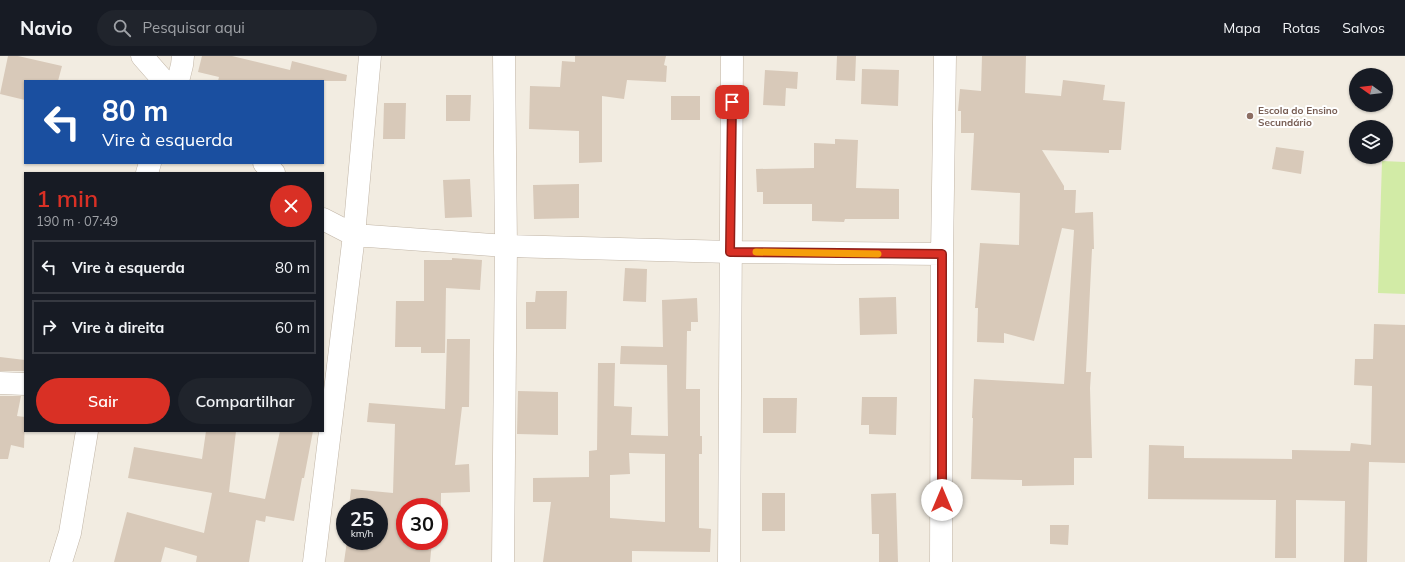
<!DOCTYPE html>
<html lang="pt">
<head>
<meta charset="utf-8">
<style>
	:root { --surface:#171b24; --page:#20242c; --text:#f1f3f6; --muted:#9ea1a6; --line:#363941; --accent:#d93025 }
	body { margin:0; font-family:Mulish,sans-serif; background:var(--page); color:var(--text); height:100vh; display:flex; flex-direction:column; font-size:15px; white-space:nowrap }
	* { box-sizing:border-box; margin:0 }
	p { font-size:13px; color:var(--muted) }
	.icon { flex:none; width:22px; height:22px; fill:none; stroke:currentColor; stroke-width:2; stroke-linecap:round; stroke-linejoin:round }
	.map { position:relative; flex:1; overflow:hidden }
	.panel { position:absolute; left:24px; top:116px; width:300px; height:260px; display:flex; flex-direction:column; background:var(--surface); border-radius:0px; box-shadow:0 1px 3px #0004 }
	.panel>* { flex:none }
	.guide { position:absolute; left:24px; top:24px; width:300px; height:84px; border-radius:0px; box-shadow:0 1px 3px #0004; background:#1a4fa0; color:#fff; overflow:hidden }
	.needle { width:26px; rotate:284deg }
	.controls { position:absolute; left:1349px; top:12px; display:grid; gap:8px }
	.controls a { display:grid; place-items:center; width:44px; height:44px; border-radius:50%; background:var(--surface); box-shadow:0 1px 3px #0004; font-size:20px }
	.speed { position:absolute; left:336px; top:442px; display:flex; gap:8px; font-size:20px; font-weight:700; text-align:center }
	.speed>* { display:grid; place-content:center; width:52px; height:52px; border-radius:50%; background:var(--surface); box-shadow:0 1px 3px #0004; line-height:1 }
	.speed small { font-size:10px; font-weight:400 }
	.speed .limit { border:6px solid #d22; background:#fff; color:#111 }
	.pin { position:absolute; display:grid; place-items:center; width:34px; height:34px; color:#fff; margin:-17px; border-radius:8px; box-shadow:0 2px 6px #0006 }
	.me { position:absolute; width:44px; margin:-22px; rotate:0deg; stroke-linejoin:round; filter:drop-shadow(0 0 3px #0008) }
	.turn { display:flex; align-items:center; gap:14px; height:84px; padding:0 12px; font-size:18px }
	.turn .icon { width:52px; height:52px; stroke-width:2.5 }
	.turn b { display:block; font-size:28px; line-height:34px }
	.round { display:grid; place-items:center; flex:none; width:42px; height:42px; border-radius:21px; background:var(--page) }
	.headline { display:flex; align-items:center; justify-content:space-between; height:68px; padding:0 12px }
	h1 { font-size:24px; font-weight:600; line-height:30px; color:var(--accent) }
	.cta { display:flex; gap:8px; margin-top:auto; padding:8px 12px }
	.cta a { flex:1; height:46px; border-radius:24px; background:var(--accent); color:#fff; font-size:16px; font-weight:600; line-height:46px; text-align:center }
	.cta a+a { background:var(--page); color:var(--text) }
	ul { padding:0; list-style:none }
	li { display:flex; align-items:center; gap:12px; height:54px; margin:0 8px 6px; padding:0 4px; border:2px solid var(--line); border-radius:0px }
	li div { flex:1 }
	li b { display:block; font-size:15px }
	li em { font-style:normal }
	header { display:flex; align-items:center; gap:24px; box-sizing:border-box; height:56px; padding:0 20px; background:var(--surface); border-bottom:1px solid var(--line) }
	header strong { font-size:19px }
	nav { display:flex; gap:22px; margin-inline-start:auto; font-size:14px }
	.search { width:280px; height:36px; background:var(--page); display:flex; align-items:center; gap:10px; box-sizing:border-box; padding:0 14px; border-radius:22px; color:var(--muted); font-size:15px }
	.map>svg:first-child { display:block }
</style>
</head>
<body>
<header>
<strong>Navio</strong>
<div class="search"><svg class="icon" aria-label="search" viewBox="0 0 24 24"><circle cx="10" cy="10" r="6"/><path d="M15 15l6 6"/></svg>Pesquisar aqui</div>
<nav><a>Mapa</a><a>Rotas</a><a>Salvos</a></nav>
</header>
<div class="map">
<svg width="1405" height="506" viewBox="0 0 1405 506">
	<rect width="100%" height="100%" fill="#f2ece1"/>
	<path fill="#d2eba6" d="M 1382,105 L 1405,106 L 1405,238 L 1378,237 Z"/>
	<path fill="#d8c9b9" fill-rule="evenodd" d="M 8,0 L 18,0 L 62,10 L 58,25 L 25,25 L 25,44 L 0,38 Z
		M 202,0 L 232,0 L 290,14 L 292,5 L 347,19 L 346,25 L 218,25 L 219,21 L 198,16 Z
		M 575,0 L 666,0 L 664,9 L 667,10 L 666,26 L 627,24 L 624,43 L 602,40 L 602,106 L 579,107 L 579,75 L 529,73 L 530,30 L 560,31 L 562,5 L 575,6 Z
		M 837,0 L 856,0 L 855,25 L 836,24 Z
		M 982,0 L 1026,0 L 1025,37 L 1061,40 L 1063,24 L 1105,29 L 1103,44 L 1125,46 L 1121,94 L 1109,94 L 1109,97 L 1042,94 L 1064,130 L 1064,134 L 1076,134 L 1075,157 L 1093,156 L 1094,193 L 1092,193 L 1086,316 L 1091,316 L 1090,332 L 1092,402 L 1074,402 L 1074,429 L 1022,430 L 1022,424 L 971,423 L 973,362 L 972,362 L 974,323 L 1064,328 L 1074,174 L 1062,172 L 1034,285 L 1004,277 L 1004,287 L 977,286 L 978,252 L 975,252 L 980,187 L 1019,189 L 1020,137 L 971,134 L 974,77 L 961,77 L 961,55 L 958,55 L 960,33 L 981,35 Z
		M 862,13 L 899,14 L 898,50 L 861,48 Z
		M 765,14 L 798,16 L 797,33 L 786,32 L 785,50 L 763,49 Z
		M 446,39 L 471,39 L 470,65 L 446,65 Z
		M 671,40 L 700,40 L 700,64 L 671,64 Z
		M 384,47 L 406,47 L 405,83 L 383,83 Z
		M 835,83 L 858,84 L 856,132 L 899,133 L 899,163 L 845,163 L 844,166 L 812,165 L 812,148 L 763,148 L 763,136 L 757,136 L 756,113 L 814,112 L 814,87 L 835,88 Z
		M 1276,91 L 1304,95 L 1301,118 L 1272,113 Z
		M 470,123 L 472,161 L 445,162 L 443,124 Z
		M 579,128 L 579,162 L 534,163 L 533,129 Z
		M 452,202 L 482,204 L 480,234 L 446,232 L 445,297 L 421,297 L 421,291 L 395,291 L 396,245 L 424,245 L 424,204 L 452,204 Z
		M 625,212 L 647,213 L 646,246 L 623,245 Z
		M 536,235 L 567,235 L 566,273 L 526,273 L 526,246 L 535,246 Z
		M 896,241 L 897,278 L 860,279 L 859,242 Z
		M 697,242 L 698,266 L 691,266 L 691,275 L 687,275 L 686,333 L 700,333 L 700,380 L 702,380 L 702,398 L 699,398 L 699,472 L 711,473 L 710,496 L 632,495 L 632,506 L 543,506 L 551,446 L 533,446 L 533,422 L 589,421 L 589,395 L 597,394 L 598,307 L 615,307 L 614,350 L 632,351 L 631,379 L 668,380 L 667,309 L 620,308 L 621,290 L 663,291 L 662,244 ZM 629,397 L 665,398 L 665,466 L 610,462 L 610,419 L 630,418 Z
		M 1374,268 L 1405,269 L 1405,407 L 1369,406 L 1367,506 L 1344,506 L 1345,445 L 1296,444 L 1296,502 L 1275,502 L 1276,444 L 1148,443 L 1149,389 L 1184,390 L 1184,402 L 1292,403 L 1292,394 L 1350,395 L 1351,387 L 1371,389 L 1372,330 L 1354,329 L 1355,303 L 1373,303 Z
		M 447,283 L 470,283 L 469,351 L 462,351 L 455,409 L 469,408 L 470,436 L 441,437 L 441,451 L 405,451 L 405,485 L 432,485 L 430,506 L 344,506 L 347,485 L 379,485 L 379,451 L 349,451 L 351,433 L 393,437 L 395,368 L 367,366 L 369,347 L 445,353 Z
		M 0,301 L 25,304 L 25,315 L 0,315 Z
		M 518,335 L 558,336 L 558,379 L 517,378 Z
		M 0,340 L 21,340 L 17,360 L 25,361 L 24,392 L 11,389 L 8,403 L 0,403 Z
		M 862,341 L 897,341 L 896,379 L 869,378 L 869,369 L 861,369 Z
		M 763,342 L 797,342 L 796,377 L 763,377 Z
		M 206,375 L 236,375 L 229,436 L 265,443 L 280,375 L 313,375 L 304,422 L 302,422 L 294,465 L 266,460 L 265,466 L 256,464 L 249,506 L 196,506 L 197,500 L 165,491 L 161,506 L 114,506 L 127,456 L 204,477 L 212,437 L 128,422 L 134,391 L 202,403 Z
		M 762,437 L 785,437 L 785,475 L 762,475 Z
		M 896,437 L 898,506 L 879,506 L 879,478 L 872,478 L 871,438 Z
		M 1050,469 L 1069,469 L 1068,489 L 1050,488 Z"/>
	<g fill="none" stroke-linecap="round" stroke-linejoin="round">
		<g stroke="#c1b5a6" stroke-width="23">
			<path id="street" d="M 142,0 L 164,25
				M 178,25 L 182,9 L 183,0
				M 264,107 L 274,117
				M 147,117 L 150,107
				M 323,163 L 354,179 L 506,190 L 731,196 L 942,198
				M 0,327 L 25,328
				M 61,506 L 70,477 L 87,375
				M 314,506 L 354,179 L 370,0
				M 503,506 L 506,190 L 504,0
				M 729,506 L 732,2
				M 941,506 L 942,198 L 945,0"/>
		</g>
		<use href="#street" stroke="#fff" stroke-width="22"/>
	</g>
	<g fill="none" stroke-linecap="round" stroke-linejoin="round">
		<g stroke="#8d1f18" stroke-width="10">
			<path id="route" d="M 732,46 L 730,196 L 942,198 L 942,444"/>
		</g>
		<use href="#route" stroke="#d93025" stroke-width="7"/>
		<path stroke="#f59e0b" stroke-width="7" d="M 756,196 L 878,198"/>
	</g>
	<circle fill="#8d6e63" stroke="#fff" stroke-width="1.5" cx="1250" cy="60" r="4"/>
	<g text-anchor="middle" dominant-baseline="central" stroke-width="4" stroke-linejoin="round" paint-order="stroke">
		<g font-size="10" font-weight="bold" fill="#785e54" stroke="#fff" text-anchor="start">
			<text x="1258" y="54">Escola do Ensino<tspan x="1258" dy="12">Secundário</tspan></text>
		</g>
	</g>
</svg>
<div class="controls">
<a><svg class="needle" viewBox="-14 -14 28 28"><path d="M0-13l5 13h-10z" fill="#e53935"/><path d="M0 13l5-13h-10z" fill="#9ea1a6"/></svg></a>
<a><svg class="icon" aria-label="layers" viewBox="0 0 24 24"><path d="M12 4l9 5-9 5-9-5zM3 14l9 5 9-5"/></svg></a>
</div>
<div class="speed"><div>25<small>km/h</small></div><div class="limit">30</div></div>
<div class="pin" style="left:732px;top:46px;background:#d93025"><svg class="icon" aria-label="arrive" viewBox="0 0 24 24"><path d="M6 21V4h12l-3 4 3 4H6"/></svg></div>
<svg class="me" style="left:942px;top:444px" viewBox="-20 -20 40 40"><circle r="19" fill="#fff"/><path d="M0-13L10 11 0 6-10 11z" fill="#d93025"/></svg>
<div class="guide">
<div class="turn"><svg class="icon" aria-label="left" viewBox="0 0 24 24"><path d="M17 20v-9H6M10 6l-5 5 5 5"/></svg><div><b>80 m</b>Vire à esquerda</div></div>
</div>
<section class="panel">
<div class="headline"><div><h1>1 min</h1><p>190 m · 07:49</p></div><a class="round" style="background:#d93025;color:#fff"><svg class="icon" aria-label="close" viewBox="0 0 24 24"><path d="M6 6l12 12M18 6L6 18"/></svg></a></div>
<ul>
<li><svg class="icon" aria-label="left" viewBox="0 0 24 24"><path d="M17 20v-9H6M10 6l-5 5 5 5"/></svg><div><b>Vire à esquerda</b></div><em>80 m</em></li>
<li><svg class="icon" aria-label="right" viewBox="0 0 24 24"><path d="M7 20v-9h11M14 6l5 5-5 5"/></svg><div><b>Vire à direita</b></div><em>60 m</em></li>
</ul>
<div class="cta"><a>Sair</a><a>Compartilhar</a></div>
</section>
</div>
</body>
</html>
